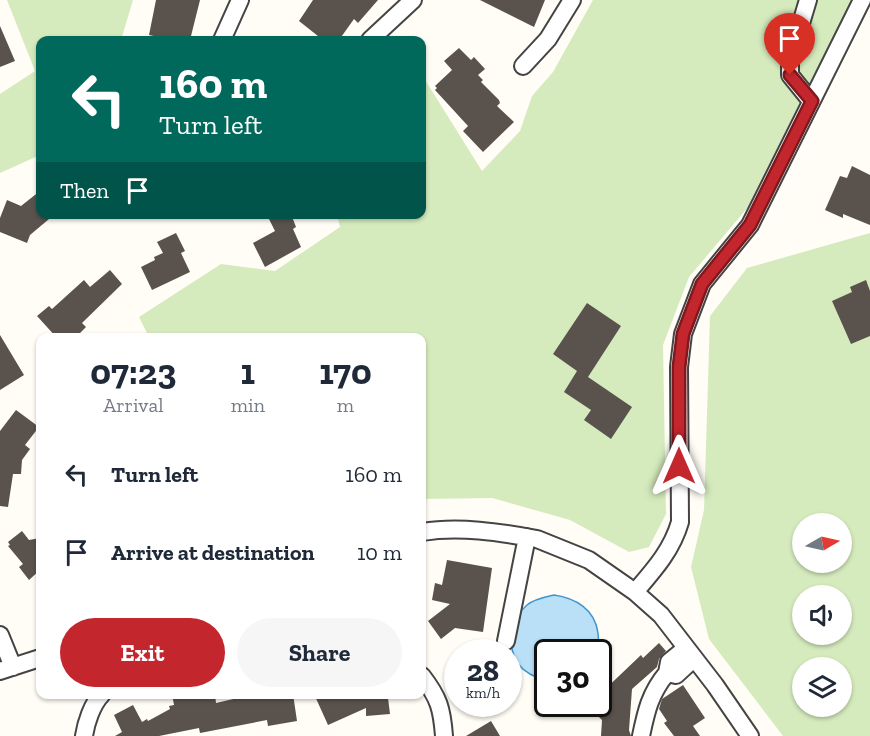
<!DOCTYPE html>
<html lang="en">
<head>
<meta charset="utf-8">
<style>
	:root { --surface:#fff; --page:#f6f6f7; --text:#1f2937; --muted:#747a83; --accent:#c4262e }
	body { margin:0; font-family:"Zilla Slab",serif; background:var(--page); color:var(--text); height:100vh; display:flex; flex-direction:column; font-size:22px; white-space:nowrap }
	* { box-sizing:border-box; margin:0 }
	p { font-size:20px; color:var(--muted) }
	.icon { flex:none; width:33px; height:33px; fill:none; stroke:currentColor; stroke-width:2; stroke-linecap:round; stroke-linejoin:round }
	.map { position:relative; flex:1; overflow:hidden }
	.details { position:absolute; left:36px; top:333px; width:390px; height:366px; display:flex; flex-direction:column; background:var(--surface); border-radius:12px; box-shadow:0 2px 4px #0004 }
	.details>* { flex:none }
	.guide { position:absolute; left:36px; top:36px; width:390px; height:183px; border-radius:12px; box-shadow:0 2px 4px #0004; background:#00695c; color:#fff; overflow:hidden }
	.needle { width:39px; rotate:81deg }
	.tools { position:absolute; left:792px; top:513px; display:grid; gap:12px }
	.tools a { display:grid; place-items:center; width:60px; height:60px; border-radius:50%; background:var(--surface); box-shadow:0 2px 4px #0004; font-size:30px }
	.speed { position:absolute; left:444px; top:639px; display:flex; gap:12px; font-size:30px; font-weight:700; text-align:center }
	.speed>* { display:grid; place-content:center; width:78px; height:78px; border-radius:50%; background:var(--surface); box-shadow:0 2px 4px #0004; line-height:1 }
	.speed small { font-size:15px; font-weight:400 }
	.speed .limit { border:3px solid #111; border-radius:9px; background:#fff; color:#111 }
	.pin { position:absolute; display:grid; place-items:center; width:51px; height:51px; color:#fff; margin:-62px -26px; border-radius:50% 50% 50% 0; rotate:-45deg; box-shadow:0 0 6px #0007 }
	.pin .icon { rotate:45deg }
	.me { position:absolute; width:66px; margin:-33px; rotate:0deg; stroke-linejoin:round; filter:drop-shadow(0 0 4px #0008) }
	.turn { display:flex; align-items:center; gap:21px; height:126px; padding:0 24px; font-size:27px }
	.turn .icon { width:78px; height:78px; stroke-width:2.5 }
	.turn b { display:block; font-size:42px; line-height:51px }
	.then { display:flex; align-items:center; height:57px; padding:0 24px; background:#0003; gap:12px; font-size:22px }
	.eta { display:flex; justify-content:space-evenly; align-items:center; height:102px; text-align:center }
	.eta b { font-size:36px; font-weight:700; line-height:42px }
	.button { display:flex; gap:12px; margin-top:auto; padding:12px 24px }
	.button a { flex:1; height:69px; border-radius:36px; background:var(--accent); color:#fff; font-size:24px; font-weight:700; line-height:69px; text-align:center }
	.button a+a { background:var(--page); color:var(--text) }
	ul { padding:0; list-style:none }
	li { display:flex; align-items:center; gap:18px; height:78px; padding:0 24px }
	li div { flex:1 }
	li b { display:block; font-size:22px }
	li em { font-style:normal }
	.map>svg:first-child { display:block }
</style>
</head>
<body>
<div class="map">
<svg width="870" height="736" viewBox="0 0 870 736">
	<rect width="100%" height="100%" fill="#fffdf5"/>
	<path fill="#d5ebbd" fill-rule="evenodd" d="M 7,0 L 133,0 L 121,40 L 40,40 L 40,155 L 0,173 L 0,94 L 35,71 Z
		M 593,0 L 857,0 L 754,200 L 689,277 L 663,345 L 666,514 L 649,547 L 629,552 L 570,520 L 492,498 L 422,499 L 422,338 L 149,337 L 139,317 L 221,264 L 275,271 L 340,227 L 337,215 L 422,214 L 422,75 L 482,171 L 520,131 L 532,96 L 553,72 Z
		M 870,233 L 870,736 L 783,736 L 709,639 L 691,567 L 704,510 L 710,316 L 747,268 ZM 802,524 L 842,524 L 842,562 L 802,562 ZM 802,596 L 842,596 L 842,634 L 802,634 ZM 802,668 L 842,668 L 842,706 L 802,706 Z"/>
	<path fill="#b9e0f7" stroke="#3f96cf" stroke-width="1.5" d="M 554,595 C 575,598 595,609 598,633 C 599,639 598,646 597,652 L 548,652 L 547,681 C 537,678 526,674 519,665 C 506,647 510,619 527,605 C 534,599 545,597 554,595 Z"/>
	<path fill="#5a524d" d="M 156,0 L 200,0 L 190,40 L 163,40 L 163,38 L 149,35 Z
		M 313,0 L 378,0 L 358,23 L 354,19 L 339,40 L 323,40 L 299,21 Z
		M 480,0 L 545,0 L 534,27 Z
		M 0,26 L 15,61 L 0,67 Z
		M 459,48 L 471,60 L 474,57 L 485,69 L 478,75 L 483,80 L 481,82 L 499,100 L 500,103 L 497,106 L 514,122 L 483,152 L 463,131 L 468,126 L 435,90 L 437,88 L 435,86 L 452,70 L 444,61 Z
		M 852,166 L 870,175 L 870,225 L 843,214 L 843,218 L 825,210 L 840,176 L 847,178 Z
		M 40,191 L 40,214 L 55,214 L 30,235 L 27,243 L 0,232 L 0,218 L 7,200 L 21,206 Z
		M 277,214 L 291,214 L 296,227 L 293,229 L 301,247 L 265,267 L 253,243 L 275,231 L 269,219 Z
		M 176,233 L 185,251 L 181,253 L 190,272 L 152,290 L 141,267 L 155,260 L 154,257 L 163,253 L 157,242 Z
		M 110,270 L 122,284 L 82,323 L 86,327 L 75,338 L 57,338 L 37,316 L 49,306 L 52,309 L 84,280 L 90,287 Z
		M 866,280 L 870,291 L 870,336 L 851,344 L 832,301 L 852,292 L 850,287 Z
		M 587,303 L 621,326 L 588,377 L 632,407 L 611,439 L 584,420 L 591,410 L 564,392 L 577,371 L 553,354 Z
		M 0,335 L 24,375 L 0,390 Z
		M 16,410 L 39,427 L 25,445 L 30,449 L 22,460 L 21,474 L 13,474 L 8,507 L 0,506 L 0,431 Z
		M 22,531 L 29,540 L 40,538 L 40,570 L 29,580 L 19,567 L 23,564 L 8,546 L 10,545 L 8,542 Z
		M 447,560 L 492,568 L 483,632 L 455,628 L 441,639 L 428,621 L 450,604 L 432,600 L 435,583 L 442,585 Z
		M 659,643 L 666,651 L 659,659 L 657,667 L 632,689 L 629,730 L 631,736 L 601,736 L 602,720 L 597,715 L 600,711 L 594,705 L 598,704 L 598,696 L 641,655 L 643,658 Z
		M 683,685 L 705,718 L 693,726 L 700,736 L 674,736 L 664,723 L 667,721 L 659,709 L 662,699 Z
		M 172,694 L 215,694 L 216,703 L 242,697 L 242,694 L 293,694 L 297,721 L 268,726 L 267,720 L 200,733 L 199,728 L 159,736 L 115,736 L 122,732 L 114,715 L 133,705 L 142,722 L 147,719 L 148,721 L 170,709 L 169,706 L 174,705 Z
		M 314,694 L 396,694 L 388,698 L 390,714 L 366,716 L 366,708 L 328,725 Z
		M 491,721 L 500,736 L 466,736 Z"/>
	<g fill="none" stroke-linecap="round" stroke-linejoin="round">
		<g stroke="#444" stroke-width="20">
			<path id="minor" d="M 808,0 L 790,60 L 790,75 L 811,101
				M 222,40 L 240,0
				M 370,40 L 413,0
				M 523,66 L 548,39 L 572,0
				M 422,532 C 459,526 499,532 537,539 L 589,560 L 635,592 L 661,615 L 715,685 L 750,736
				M 635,592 C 654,570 672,550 680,522 L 679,367 L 683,334 L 702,284 L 750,225 L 862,0
				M 0,635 L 13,667
				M 506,641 L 527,537
				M 680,653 L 691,654 L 689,663 L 676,675 L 667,673 L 669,662 Z
				M 0,671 L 40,658
				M 422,676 C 439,698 442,709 444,736
				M 84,736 C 86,723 92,704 102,694
				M 641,736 C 646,712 650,693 667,673"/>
		</g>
		<use href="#minor" stroke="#fff" stroke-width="16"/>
	</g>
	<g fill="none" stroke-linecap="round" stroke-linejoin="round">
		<g stroke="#7f191e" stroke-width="15">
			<path id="route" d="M 679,466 L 679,367 L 683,334 L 702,284 L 750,225 L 812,101 L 790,75"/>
		</g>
		<use href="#route" stroke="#c4262e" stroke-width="10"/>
	</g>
</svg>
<div class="tools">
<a><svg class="needle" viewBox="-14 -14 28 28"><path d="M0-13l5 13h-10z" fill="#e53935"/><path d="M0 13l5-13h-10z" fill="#747a83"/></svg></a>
<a><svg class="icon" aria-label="sound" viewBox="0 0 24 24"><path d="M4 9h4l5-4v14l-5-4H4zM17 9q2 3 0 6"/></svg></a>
<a><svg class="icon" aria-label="layers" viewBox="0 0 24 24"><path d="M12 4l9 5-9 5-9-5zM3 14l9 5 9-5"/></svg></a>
</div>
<div class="speed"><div>28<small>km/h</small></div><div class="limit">30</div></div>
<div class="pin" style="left:790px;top:75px;background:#d93025"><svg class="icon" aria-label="arrive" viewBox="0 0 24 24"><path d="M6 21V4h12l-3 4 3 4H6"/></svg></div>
<svg class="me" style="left:679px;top:466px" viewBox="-20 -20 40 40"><path d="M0-17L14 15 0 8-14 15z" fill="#c4262e" stroke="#fff" stroke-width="4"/></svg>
<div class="guide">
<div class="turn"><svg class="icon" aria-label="left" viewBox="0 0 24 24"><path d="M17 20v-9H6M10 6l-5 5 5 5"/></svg><div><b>160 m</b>Turn left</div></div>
<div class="then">Then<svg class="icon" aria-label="arrive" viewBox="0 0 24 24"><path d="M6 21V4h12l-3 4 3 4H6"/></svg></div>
</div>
<section class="details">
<div class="eta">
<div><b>07:23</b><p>Arrival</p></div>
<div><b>1</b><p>min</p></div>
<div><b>170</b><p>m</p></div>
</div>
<ul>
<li><svg class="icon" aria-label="left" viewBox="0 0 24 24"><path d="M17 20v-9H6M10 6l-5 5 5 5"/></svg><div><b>Turn left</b></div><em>160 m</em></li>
<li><svg class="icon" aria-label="arrive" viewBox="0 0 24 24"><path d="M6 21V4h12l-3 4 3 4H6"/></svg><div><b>Arrive at destination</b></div><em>10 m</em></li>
</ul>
<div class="button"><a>Exit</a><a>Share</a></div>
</section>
</div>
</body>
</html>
